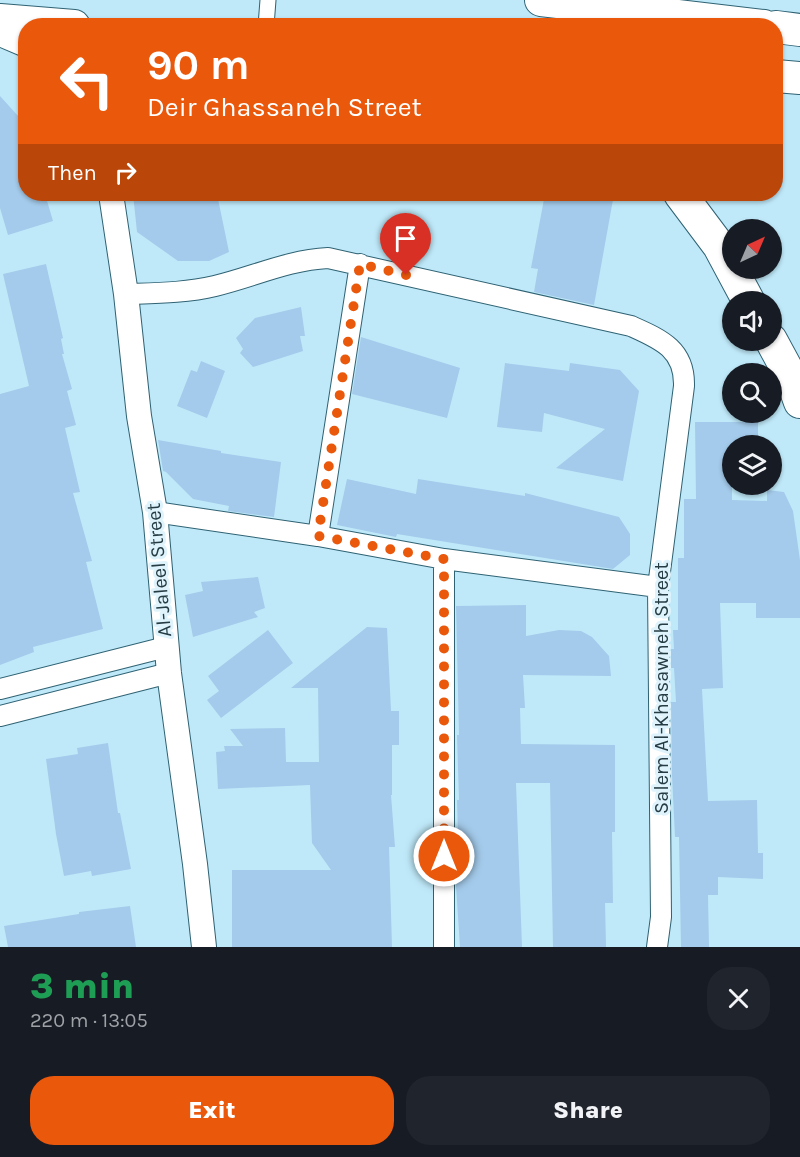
<!DOCTYPE html>
<html lang="en">
<head>
<meta charset="utf-8">
<style>
	:root { --surface:#171b24; --page:#20242c; --text:#f1f3f6; --muted:#9ea1a6; --accent:#ea580c }
	body { margin:0; font-family:Karla,sans-serif; background:var(--page); color:var(--text); height:100vh; display:flex; flex-direction:column; font-size:22px; white-space:nowrap }
	* { box-sizing:border-box; margin:0 }
	p { font-size:20px; color:var(--muted) }
	.icon { flex:none; width:33px; height:33px; fill:none; stroke:currentColor; stroke-width:2; stroke-linecap:round; stroke-linejoin:round }
	.map { position:relative; height:947px; overflow:hidden }
	.panel { display:flex; flex-direction:column; background:var(--surface); flex:1 }
	.panel>* { flex:none }
	.guide { position:absolute; left:18px; top:18px; width:765px; height:183px; border-radius:24px; box-shadow:0 2px 4px #0004; background:#ea580c; color:#fff; overflow:hidden }
	.needle { width:39px; rotate:44deg }
	.tools { position:absolute; left:722px; top:219px; display:grid; gap:12px }
	.tools a { display:grid; place-items:center; width:60px; height:60px; border-radius:50%; background:var(--surface); box-shadow:0 2px 4px #0004; font-size:30px }
	.pin { position:absolute; display:grid; place-items:center; width:51px; height:51px; color:#fff; margin:-62px -26px; border-radius:50% 50% 50% 0; rotate:-45deg; box-shadow:0 0 6px #0007 }
	.pin .icon { rotate:45deg }
	.me { position:absolute; width:66px; margin:-33px; rotate:0deg; stroke-linejoin:round; filter:drop-shadow(0 0 4px #0008) }
	.turn { display:flex; align-items:center; gap:21px; height:126px; padding:0 30px; font-size:27px }
	.turn .icon { width:78px; height:78px; stroke-width:2.5 }
	.turn b { display:block; font-size:42px; line-height:51px }
	.then { display:flex; align-items:center; height:57px; padding:0 30px; background:#0003; gap:12px; font-size:22px }
	.round { display:grid; place-items:center; flex:none; width:63px; height:63px; border-radius:24px; background:var(--page) }
	.head { display:flex; align-items:center; justify-content:space-between; height:102px; padding:0 30px }
	h1 { font-size:36px; font-weight:800; line-height:45px; color:#1e9e55 }
	.cta { display:flex; gap:12px; margin-top:auto; padding:12px 30px }
	.cta a { flex:1; height:69px; border-radius:24px; background:var(--accent); color:#fff; font-size:24px; font-weight:800; line-height:69px; text-align:center }
	.cta a+a { background:var(--page); color:var(--text) }
	.map>svg:first-child { display:block }
</style>
</head>
<body>
<div class="map">
<svg width="800" height="947" viewBox="0 0 800 947">
	<rect width="100%" height="100%" fill="#bfe9f9"/>
	<path fill="#a4cbeb" d="M 0,96 L 19,117 L 26,140 L 26,194 L 45,194 L 53,221 L 8,235 L 0,208 Z
		M 133,194 L 217,194 L 229,252 L 209,261 L 178,261 L 137,232 Z
		M 545,194 L 614,194 L 594,305 L 534,292 L 538,269 L 531,268 Z
		M 46,264 L 63,338 L 61,339 L 64,354 L 62,354 L 72,389 L 67,391 L 76,425 L 65,428 L 80,492 L 73,493 L 92,561 L 86,562 L 103,629 L 33,647 L 34,652 L 0,665 L 0,394 L 29,386 L 3,274 Z
		M 301,307 L 305,336 L 300,336 L 303,351 L 253,367 L 240,353 L 243,349 L 236,338 L 255,318 Z
		M 361,337 L 460,368 L 447,418 L 352,394 Z
		M 201,361 L 225,371 L 207,418 L 177,406 L 191,370 L 197,372 Z
		M 505,363 L 569,371 L 570,363 L 620,370 L 639,391 L 623,481 L 556,468 L 605,429 L 544,413 L 542,432 L 497,427 Z
		M 695,422 L 758,422 L 758,446 L 732,446 L 732,500 L 767,501 L 767,490 L 784,492 L 793,511 L 800,560 L 800,618 L 756,618 L 756,603 L 720,603 L 723,688 L 702,689 L 708,801 L 757,800 L 758,853 L 763,853 L 763,879 L 718,877 L 718,895 L 708,895 L 709,947 L 681,947 L 679,837 L 675,837 L 672,775 L 671,702 L 676,702 L 674,668 L 671,668 L 671,649 L 674,649 L 673,630 L 678,630 L 678,558 L 684,558 L 684,499 L 696,499 Z
		M 158,440 L 221,451 L 221,453 L 281,462 L 274,517 L 228,511 L 229,506 L 193,499 L 166,472 L 163,471 Z
		M 347,479 L 416,494 L 418,479 L 525,496 L 525,493 L 619,517 L 630,534 L 630,555 L 613,569 L 397,534 L 396,537 L 337,525 Z
		M 258,577 L 265,608 L 254,612 L 258,617 L 193,637 L 185,595 L 203,591 L 201,582 Z
		M 526,605 L 526,636 L 559,630 L 581,631 L 592,637 L 609,656 L 611,676 L 523,675 L 525,708 L 520,708 L 521,744 L 615,745 L 615,832 L 612,832 L 613,903 L 605,903 L 606,947 L 553,947 L 550,783 L 516,783 L 522,947 L 460,947 L 456,886 L 456,870 L 459,870 L 457,800 L 459,800 L 457,735 L 459,735 L 456,606 Z
		M 367,627 L 387,628 L 391,711 L 399,711 L 399,745 L 392,745 L 392,795 L 391,795 L 395,847 L 389,847 L 392,947 L 232,947 L 232,870 L 331,870 L 312,843 L 310,785 L 218,789 L 216,752 L 225,751 L 224,746 L 243,746 L 230,729 L 285,728 L 286,762 L 319,762 L 318,688 L 291,688 Z
		M 268,630 L 293,663 L 221,718 L 207,700 L 219,691 L 208,676 Z
		M 108,743 L 118,813 L 120,813 L 131,869 L 92,876 L 91,871 L 64,876 L 56,834 L 46,759 L 78,754 L 77,748 Z
		M 130,906 L 136,947 L 8,947 L 4,926 L 79,914 L 79,912 Z"/>
	<g fill="none" stroke-linecap="round" stroke-linejoin="round">
		<g stroke="#2f6273" stroke-width="17">
			<path id="pedestrian" d="M 266,26 L 268,0"/>
		</g>
		<g stroke="#2f6273" stroke-width="22">
			<path id="minor" d="M 126,294 C 156,293 186,293 215,286 C 253,277 288,260 328,258 L 631,326 C 660,339 685,349 684,386 L 658,587 L 661,917 L 657,947
				M 155,512 L 318,536 L 444,559 L 658,587
				M 318,536 L 360,264
				M 444,559 L 444,947
				M 0,689 L 166,647
				M 0,716 L 169,673"/>
		</g>
		<g stroke="#2f6273" stroke-width="26">
			<path id="tertiary" d="M 0,34 L 26,45
				M 111,194 L 126,294 L 139,416 L 155,512 L 169,673 L 195,864 L 204,947"/>
		</g>
		<g stroke="#2f6273" stroke-width="34">
			<path id="trunk" d="M 541,0 L 764,26
				M 0,20 L 74,26
				M 776,27 L 800,30
				M 776,76 L 800,78
				M 680,194 L 719,246 L 749,302
				M 771,340 L 791,377 L 800,402"/>
		</g>
		<use href="#pedestrian" stroke="#fff" stroke-width="15"/>
		<use href="#minor" stroke="#fff" stroke-width="20"/>
		<use href="#tertiary" stroke="#fff" stroke-width="24"/>
		<use href="#trunk" stroke="#fff" stroke-width="32"/>
	</g>
	<g fill="none" stroke-linecap="round" stroke-linejoin="round">
		<path stroke="#ea580c" stroke-width="10" stroke-dasharray="0 18" d="M 406,275 L 360,264 L 318,536 L 444,559 L 444,856"/>
	</g>
	<g text-anchor="middle" dominant-baseline="central" stroke-width="6" stroke-linejoin="round" paint-order="stroke">
		<g font-size="20" fill="#263c44" stroke="#def3fb">
			<text transform="translate(159 570) rotate(-95)">Al-Jaleel Street</text>
			<text transform="translate(661 688) rotate(-90)">Salem Al-Khasawneh Street</text>
		</g>
	</g>
</svg>
<div class="tools">
<a><svg class="needle" viewBox="-14 -14 28 28"><path d="M0-13l5 13h-10z" fill="#e53935"/><path d="M0 13l5-13h-10z" fill="#9ea1a6"/></svg></a>
<a><svg class="icon" aria-label="sound" viewBox="0 0 24 24"><path d="M4 9h4l5-4v14l-5-4H4zM17 9q2 3 0 6"/></svg></a>
<a><svg class="icon" aria-label="search" viewBox="0 0 24 24"><circle cx="10" cy="10" r="6"/><path d="M15 15l6 6"/></svg></a>
<a><svg class="icon" aria-label="layers" viewBox="0 0 24 24"><path d="M12 4l9 5-9 5-9-5zM3 14l9 5 9-5"/></svg></a>
</div>
<div class="pin" style="left:406px;top:275px;background:#d93025"><svg class="icon" aria-label="arrive" viewBox="0 0 24 24"><path d="M6 21V4h12l-3 4 3 4H6"/></svg></div>
<svg class="me" style="left:444px;top:856px" viewBox="-20 -20 40 40"><circle r="17" fill="#ea580c" stroke="#fff" stroke-width="3"/><path d="M0-11L8 9 0 5-8 9z" fill="#fff"/></svg>
<div class="guide">
<div class="turn"><svg class="icon" aria-label="left" viewBox="0 0 24 24"><path d="M17 20v-9H6M10 6l-5 5 5 5"/></svg><div><b>90 m</b>Deir Ghassaneh Street</div></div>
<div class="then">Then<svg class="icon" aria-label="right" viewBox="0 0 24 24"><path d="M7 20v-9h11M14 6l5 5-5 5"/></svg></div>
</div>
</div>
<section class="panel">
<div class="head"><div><h1>3 min</h1><p>220 m · 13:05</p></div><a class="round"><svg class="icon" aria-label="close" viewBox="0 0 24 24"><path d="M6 6l12 12M18 6L6 18"/></svg></a></div>
<div class="cta"><a>Exit</a><a>Share</a></div>
</section>
</body>
</html>
